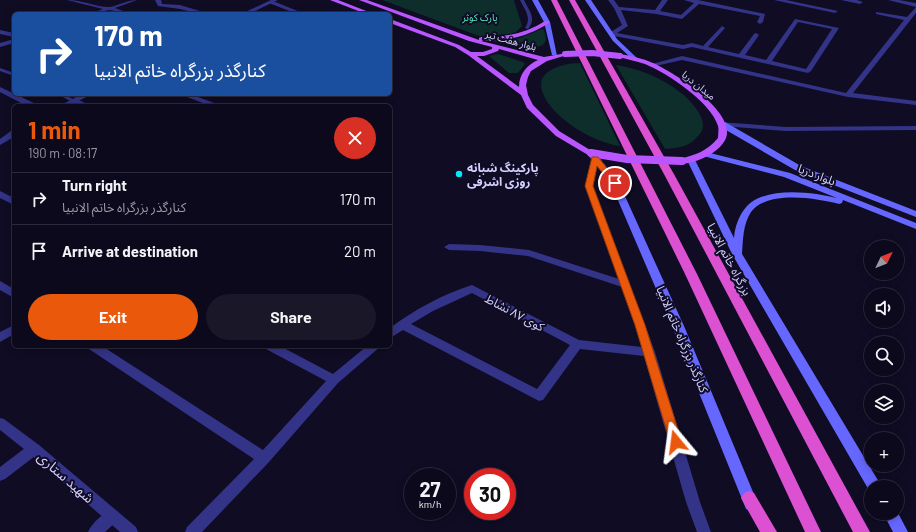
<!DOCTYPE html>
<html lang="en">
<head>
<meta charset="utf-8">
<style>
	:root { --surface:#0b091b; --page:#191728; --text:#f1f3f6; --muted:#9a9aa3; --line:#2b2a3a; --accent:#ea580c }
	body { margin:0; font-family:Barlow,"Noto Sans Arabic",sans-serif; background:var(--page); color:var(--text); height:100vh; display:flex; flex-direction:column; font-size:15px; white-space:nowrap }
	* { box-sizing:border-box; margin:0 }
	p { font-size:13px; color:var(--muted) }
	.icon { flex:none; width:22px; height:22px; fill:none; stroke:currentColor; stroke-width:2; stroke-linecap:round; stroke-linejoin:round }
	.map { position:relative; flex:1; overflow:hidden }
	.drawer { position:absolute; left:12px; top:104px; width:380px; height:244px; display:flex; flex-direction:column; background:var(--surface); border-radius:6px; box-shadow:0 2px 10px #0003,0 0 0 1px var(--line) }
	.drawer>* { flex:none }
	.top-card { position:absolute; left:12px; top:12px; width:380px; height:84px; border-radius:6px; box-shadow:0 2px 10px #0003,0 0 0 1px var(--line); background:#1a4fa0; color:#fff; overflow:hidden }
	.needle { width:26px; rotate:47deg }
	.tools { position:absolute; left:864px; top:240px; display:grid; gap:8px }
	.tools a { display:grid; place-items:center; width:40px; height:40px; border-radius:50%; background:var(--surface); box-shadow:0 2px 10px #0003,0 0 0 1px var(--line); font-size:20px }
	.speed { position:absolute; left:404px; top:468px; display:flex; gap:8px; font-size:20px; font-weight:700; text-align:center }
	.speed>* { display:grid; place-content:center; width:52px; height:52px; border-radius:50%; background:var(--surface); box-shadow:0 2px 10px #0003,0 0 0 1px var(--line); line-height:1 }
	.speed small { font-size:10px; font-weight:400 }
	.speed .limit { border:6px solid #d22; background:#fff; color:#111 }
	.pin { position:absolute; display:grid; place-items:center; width:34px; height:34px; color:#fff; margin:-17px; border:2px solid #fff; border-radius:50%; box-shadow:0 1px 4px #0007 }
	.me { position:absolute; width:44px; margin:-22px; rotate:344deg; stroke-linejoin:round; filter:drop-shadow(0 0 3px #0008) }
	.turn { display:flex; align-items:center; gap:14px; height:84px; padding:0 16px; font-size:18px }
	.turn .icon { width:52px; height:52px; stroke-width:2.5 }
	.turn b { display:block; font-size:28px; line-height:34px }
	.round { display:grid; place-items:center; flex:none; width:42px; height:42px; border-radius:21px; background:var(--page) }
	.summary { display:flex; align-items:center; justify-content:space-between; height:68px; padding:0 16px }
	h1 { font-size:24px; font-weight:700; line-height:30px; color:var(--accent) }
	.primary-button { display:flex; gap:8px; margin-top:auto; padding:8px 16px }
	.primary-button a { flex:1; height:46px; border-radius:24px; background:var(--accent); color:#fff; font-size:16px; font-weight:700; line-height:46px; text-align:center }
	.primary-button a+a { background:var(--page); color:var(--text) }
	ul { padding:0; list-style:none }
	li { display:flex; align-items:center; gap:12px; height:52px; padding:0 16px; border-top:1px solid var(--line) }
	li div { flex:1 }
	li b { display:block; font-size:15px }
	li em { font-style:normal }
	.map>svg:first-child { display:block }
</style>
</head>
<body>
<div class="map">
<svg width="916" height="532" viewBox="0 0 916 532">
	<rect width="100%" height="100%" fill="#0f0c24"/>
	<path fill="#0e2e2c" d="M 382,0 L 514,0 L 522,26 L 516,32 L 510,34 L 479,36 Z
		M 542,29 L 544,30 C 545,34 547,39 545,42 C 539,54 503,44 493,41 L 520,38 Z
		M 498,54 L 523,62 L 525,64 L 518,73 L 509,73 L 489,56 Z
		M 580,63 L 620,146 C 594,143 550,117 542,91 C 540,84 541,77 548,72 C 556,66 569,63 580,63 Z
		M 616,65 C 645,69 684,87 699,113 C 704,121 705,129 698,136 C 689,147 679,148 665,149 Z"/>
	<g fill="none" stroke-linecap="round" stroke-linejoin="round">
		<path fill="#333387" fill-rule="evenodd" d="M 520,0 L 524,0 C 529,11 537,18 528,29 L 525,28 C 532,18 525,10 520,0 Z
			M 0,68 L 14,73 L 14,76 L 0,71 Z
			M 57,94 L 63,94 L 77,101 L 72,102 Z"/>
		<path fill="#333387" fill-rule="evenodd" d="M 67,0 C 82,0 96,7 109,7 C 118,6 127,0 137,0 L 115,8 L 131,14 C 123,14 117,11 110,10 C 105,10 97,14 90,14 L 103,9 Z
			M 155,0 L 161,0 L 162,4 L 180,5 L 210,14 L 200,14 L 180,9 L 158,6 Z
			M 608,0 L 614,0 L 619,7 L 655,10 L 662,0 L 668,0 L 660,11 L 681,15 L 694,3 L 684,0 L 698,0 L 765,14 L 763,22 L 760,24 L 757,22 L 760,16 L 699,4 L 682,19 L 656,14 L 621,10 L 628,26 L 617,33 L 683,45 L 692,43 L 703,46 L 722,26 L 725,28 L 708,47 L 739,54 L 754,34 L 756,33 L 759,35 L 745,55 L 766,60 L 795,19 L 839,28 L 811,71 L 808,73 L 692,47 L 683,49 L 609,35 L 609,33 L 622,25 L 614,8 ZM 798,22 L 832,29 L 806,69 L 772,61 Z
			M 774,0 L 786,0 L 838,11 L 835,13 Z
			M 841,0 L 857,0 L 863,2 L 860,4 Z
			M 888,0 L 899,0 L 916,3 L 916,7 Z
			M 269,1 L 273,1 L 305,14 L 297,14 L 269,3 Z
			M 916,7 L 916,13 L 853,93 L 916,101 L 916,105 L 848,97 L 682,60 L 651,67 L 648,65 L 682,56 L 846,93 L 904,20 L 876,14 L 876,12 L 907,17 Z
			M 0,30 L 14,33 L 14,37 L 0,34 Z
			M 14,39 L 14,43 L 0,47 L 0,43 Z
			M 0,87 L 36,104 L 37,106 L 27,106 L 0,92 Z
			M 179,94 L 190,94 L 222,106 L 211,106 Z
			M 71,99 L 77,99 L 91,106 L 80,106 L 71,103 Z
			M 719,122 L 786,127 L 916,126 L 916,130 L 786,131 L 722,126 L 719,126 Z
			M 592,157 L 598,157 L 599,159 L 593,186 L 655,352 L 700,502 L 711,532 L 697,532 L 686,502 L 644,356 L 580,349 L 543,400 L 539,401 L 403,330 L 390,338 L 390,328 C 414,310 443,294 472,285 L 579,340 L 642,347 L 622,287 L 528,256 L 480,251 L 449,250 L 444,247 L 449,244 L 480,245 L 529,250 L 619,279 L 585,186 ZM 472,293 L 570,345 L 537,389 L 411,324 L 433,311 Z
			M 0,191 L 14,198 L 14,205 L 0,198 Z
			M 0,281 L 14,289 L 14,298 L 0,290 Z
			M 14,325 L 14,334 L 0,342 L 0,332 Z
			M 87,346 L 102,346 L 263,450 L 326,381 L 266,349 L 264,346 L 280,346 L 333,374 L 367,346 L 381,346 L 338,383 L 269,462 L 202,532 L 185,532 L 187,527 L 254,459 L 89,349 Z
			M 34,443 L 39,445 L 41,449 L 39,453 L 5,479 L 0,481 L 0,467 L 29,445 Z
			M 112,509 L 117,511 L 119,516 L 117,521 L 105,532 L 88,532 C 92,523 103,513 112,509 Z"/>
		<path fill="#333387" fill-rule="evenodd" d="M 271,0 L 278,0 L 249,14 L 241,14 Z
			M 82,94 L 92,94 L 69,106 L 59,106 Z
			M 11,131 L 14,131 L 14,137 L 0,145 L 0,139 Z
			M 0,418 L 4,419 L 39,445 L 136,527 L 138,532 L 120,532 L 29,453 L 0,430 Z"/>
		<path fill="#6667ff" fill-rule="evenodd" d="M 532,0 L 538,0 L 550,22 L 557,56 L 552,55 L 544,22 Z
			M 585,0 L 591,0 L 617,39 L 637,58 L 637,60 L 633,60 L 613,41 Z
			M 719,122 L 725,122 L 801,166 L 916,211 L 916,217 L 795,170 L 719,126 Z
			M 588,151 L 594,151 L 619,183 L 684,326 L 758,504 L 756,509 L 751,511 L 746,509 L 672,326 L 611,184 L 588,155 Z
			M 703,152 L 706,152 L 790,173 L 916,223 L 916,229 L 843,200 L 842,203 L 839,204 C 817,198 767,190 751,212 C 743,224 743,240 742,254 L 882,487 L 871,487 L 870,492 L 732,254 L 687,160 L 691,158 L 695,160 L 734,238 C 735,226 739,215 747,206 C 766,186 813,192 837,198 L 784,177 L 703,156 Z
			M 897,511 L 908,532 L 893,532 L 883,513 L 897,513 Z"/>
		<path fill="#ba56ff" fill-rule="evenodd" d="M 330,0 L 338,0 L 374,14 L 366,14 Z
			M 359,0 L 367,0 L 479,40 L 479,38 L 481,37 C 505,37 525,34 545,21 L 549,21 L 549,23 C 528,37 506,41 481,41 L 544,57 L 567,53 L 567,55 L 547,61 L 531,71 L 528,77 L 526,85 L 528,95 L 533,105 L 559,131 L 595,153 L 594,155 L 588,155 L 556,136 L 527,108 L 521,95 L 468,55 L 455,47 L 390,23 L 390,19 L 459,45 L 471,52 L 483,52 L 492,49 L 492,47 L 469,41 ZM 499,49 L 538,60 C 527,65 519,74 519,87 L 477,56 L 484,56 L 498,51 Z
			M 620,54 C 631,56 642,58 653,63 C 673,72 736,111 726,138 C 724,144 716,151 711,154 C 703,159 689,165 679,163 L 679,159 C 696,155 707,151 718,138 C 718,134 719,129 718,126 C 711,102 667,73 645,64 C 636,61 627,59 618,57 L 618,55 Z"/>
		<path fill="#dc50d2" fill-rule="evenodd" d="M 551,0 L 557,0 L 697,274 L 821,532 L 805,532 L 685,274 Z
			M 569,0 L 575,0 L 675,176 L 870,532 L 853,532 L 665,176 Z
			M 749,491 L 754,493 L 777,532 L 760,532 L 741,498 L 744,493 Z"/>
		<path stroke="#ba56ff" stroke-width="6" d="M 565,54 L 592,53 L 620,56"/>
		<path stroke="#ba56ff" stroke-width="8" d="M 591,153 L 627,159 L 682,161"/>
	</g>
	<path fill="#ea580c" stroke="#983908" d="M 592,157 L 598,157 L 619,183 L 615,185 L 613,185 L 597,166 L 593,186 L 645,325 L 682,442 L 680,446 L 676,447 L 672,446 L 670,442 L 635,325 L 585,186 Z"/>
	<circle fill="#00e9fa" stroke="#0f0c24" stroke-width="1.5" cx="459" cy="174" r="4"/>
	<g text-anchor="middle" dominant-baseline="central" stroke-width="4" stroke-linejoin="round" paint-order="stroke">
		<g font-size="10" fill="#51e9be" stroke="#0f0c24">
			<text x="480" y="17">پارک کوثر</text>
		</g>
		<g font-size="10" fill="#d3cfff" stroke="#0f0c24">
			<text transform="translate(511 40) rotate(15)">بلوار هفت تیر</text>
			<text transform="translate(699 85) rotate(39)">میدان دریا</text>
		</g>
		<g font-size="12" font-weight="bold" fill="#d3cfff" stroke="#0f0c24" text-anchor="start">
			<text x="467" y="167">پارکینگ شبانه<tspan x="467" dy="14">روزی اشرفی</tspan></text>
		</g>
		<g font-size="12" fill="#d3cfff" stroke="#0f0c24">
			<text transform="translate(817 174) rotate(21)">بلوار دریا</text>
			<text transform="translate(730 259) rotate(62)">بزرگراه خاتم الانبیا</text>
			<text transform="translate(515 312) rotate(28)">کوی ۸۷ نشاط</text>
			<text transform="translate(683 339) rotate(67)">کنارگذر بزرگراه خاتم الانبیا</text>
		</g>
		<g font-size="14" fill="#d3cfff" stroke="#0f0c24">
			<text transform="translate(66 477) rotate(41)">شهید ستاری</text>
		</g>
	</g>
</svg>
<div class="tools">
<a><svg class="needle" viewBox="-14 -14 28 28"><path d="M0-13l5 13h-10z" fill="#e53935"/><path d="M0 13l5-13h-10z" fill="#9a9aa3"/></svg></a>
<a><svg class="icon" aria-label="sound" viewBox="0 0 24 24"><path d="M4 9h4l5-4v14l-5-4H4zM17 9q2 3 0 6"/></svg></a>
<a><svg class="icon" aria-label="search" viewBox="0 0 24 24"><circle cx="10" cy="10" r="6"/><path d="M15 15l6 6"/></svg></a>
<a><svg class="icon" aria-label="layers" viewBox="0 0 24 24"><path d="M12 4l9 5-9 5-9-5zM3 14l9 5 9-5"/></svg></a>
<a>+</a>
<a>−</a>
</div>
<div class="speed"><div>27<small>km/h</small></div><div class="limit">30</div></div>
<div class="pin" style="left:615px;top:183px;background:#d93025"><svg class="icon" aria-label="arrive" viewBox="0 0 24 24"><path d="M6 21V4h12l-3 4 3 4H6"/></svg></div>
<svg class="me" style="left:676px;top:442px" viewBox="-20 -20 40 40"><path d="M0-17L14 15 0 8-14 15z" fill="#ea580c" stroke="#fff" stroke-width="4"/></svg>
<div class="top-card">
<div class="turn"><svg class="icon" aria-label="right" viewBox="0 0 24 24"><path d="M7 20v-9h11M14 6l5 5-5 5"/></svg><div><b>170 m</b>کنارگذر بزرگراه خاتم الانبیا</div></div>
</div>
<section class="drawer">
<div class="summary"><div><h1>1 min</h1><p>190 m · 08:17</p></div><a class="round" style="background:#d93025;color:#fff"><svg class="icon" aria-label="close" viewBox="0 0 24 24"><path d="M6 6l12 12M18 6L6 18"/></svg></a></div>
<ul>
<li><svg class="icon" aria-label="right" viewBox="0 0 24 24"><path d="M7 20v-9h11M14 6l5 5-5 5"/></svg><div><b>Turn right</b><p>کنارگذر بزرگراه خاتم الانبیا</p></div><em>170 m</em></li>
<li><svg class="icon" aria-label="arrive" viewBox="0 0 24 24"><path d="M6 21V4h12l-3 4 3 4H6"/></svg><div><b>Arrive at destination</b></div><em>20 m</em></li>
</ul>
<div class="primary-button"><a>Exit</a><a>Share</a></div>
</section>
</div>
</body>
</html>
